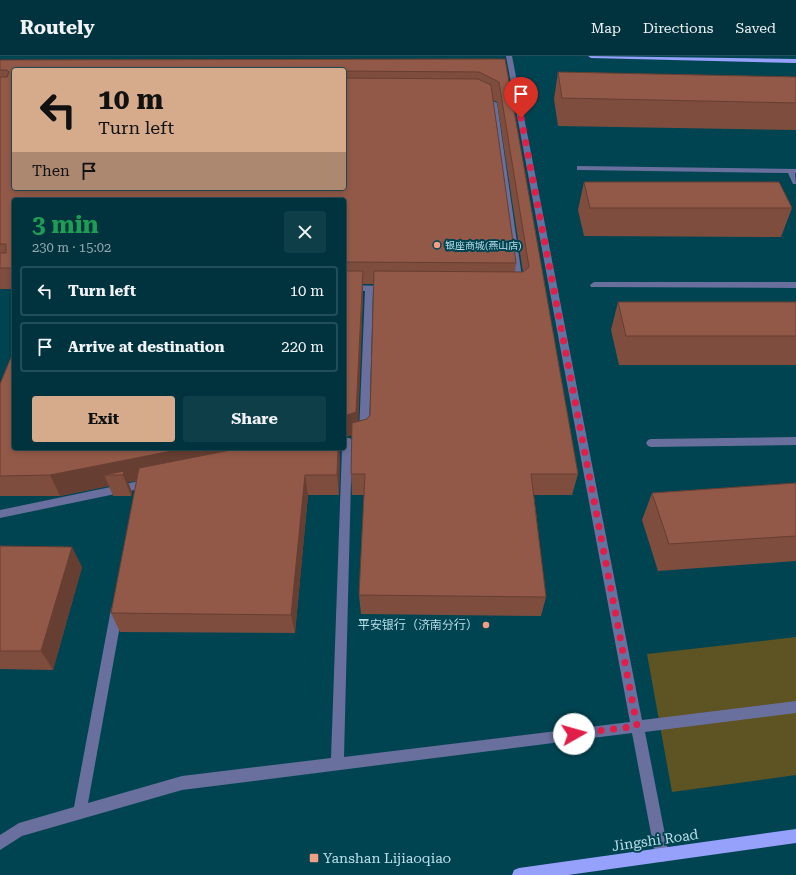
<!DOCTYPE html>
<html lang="en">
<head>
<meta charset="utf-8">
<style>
	:root { --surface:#00333e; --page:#0e3f49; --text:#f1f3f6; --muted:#95aab0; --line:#224e58; --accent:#d6ab8b }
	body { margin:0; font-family:"Roboto Serif","Noto Sans SC",serif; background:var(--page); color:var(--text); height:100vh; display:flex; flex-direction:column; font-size:15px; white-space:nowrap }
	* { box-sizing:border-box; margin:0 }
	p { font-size:13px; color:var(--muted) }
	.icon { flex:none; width:22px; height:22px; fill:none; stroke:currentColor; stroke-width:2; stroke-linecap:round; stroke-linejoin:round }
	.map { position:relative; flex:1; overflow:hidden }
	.side { position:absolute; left:12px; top:142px; width:334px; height:252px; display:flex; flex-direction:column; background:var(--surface); border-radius:4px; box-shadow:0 2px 6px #0003,0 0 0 1px var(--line) }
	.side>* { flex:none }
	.top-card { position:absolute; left:12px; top:12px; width:334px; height:122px; border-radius:4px; box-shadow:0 2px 6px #0003,0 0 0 1px var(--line); background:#d6ab8b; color:#111; overflow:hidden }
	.pin { position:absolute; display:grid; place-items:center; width:34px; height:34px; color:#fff; margin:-41px -17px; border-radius:50% 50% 50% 0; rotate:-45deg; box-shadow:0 0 4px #0007 }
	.pin .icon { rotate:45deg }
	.me { position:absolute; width:44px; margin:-22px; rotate:83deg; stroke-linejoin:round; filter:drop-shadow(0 0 3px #0008) }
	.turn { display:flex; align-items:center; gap:14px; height:84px; padding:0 20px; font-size:18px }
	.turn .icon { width:52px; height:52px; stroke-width:2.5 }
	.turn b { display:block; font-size:28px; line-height:34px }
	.then { display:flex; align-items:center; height:38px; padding:0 20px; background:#0003; gap:8px; font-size:15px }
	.round { display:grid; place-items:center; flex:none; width:42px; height:42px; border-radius:4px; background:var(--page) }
	.head { display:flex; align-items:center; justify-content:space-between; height:68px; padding:0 20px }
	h1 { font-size:24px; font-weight:700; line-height:30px; color:#1e9e55 }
	.primary-button { display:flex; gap:8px; margin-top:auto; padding:8px 20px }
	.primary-button a { flex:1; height:46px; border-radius:4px; background:var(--accent); color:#111; font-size:16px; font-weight:700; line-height:46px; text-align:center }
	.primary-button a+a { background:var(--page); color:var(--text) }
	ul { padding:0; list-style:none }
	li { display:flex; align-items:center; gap:12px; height:50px; margin:0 8px 6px; padding:0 12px; border:2px solid var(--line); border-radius:4px }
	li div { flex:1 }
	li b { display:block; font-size:15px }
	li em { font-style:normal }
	header { display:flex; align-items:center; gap:24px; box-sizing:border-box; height:56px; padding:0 20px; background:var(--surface); border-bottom:1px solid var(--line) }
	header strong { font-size:19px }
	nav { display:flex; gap:22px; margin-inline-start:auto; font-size:14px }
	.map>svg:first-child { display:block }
</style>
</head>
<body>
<header>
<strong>Routely</strong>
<nav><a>Map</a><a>Directions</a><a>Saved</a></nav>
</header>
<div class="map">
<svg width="796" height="819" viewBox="0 0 796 819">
	<rect width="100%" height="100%" fill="#004452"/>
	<path fill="#5e5322" d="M 796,581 L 796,719 L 672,736 L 647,598 Z"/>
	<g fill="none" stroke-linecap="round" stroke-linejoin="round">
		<path fill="#69709d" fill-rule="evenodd" d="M 506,0 L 512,0 L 642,664 L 796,645 L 796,657 L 645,676 L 669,799 L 667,804 L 662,806 L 657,804 L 655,799 L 632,677 L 182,734 L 22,780 L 0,794 L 0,779 L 19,767 L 74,751 L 111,553 L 113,549 L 117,548 L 121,549 L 123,553 L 88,747 L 182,720 L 331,702 L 342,392 L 344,392 L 344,382 L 350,382 L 352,385 L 344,701 L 630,666 Z
			M 482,39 L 497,47 L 523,228 L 519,231 L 515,228 L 491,48 L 480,42 L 479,41 Z
			M 577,110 L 796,113 L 796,117 L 795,117 L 796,128 L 793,128 L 788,117 L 580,114 L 577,114 Z
			M 594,226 L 796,226 L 796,232 L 591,231 L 590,229 Z
			M 344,229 L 387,230 L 391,233 L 387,236 L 373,235 L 369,376 L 364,380 L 359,376 L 365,235 L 344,235 Z
			M 796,381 L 796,389 L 651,391 L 648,390 L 646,387 L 648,384 L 651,383 Z
			M 149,423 L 153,424 L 154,427 L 153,430 L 149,431 L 0,462 L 0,454 Z"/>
		<path fill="#96a1fc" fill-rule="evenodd" d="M 588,0 L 796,3 L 796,7 L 591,2 Z
			M 796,773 L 796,787 L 568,819 L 512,819 L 514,814 L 519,812 Z"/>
	</g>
	<path fill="#7e4d3e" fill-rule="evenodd" d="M 505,3 L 578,418 L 572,439 L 534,439 L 546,541 L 541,560 L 361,558 L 359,539 L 364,439 L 352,439 L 351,418 L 352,379 L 344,381 L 344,144 L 14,144 L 14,233 L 0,233 L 0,4 ZM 14,14 L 344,14 L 344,132 ZM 493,44 L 497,46 L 523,216 L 515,216 L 516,207 ZM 363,228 L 374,228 L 370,359 L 367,363 L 358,365 L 363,236 Z
		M 558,16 L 796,21 L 796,74 L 558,70 L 554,43 Z
		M 584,126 L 792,152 L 781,181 L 584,180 L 578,154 Z
		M 618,246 L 796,246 L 796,309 L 619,309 L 611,274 Z
		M 0,328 L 14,392 L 340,392 L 339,439 L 308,439 L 295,577 L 120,576 L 111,557 L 137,425 L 128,426 L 132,436 L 131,440 L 113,440 L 109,430 L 60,440 L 0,440 Z
		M 796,427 L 796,505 L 658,515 L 642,464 L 652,437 Z
		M 0,490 L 82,511 L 53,614 L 0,613 Z"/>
	<path fill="#663e32" d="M 363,215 L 363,236 L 358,377 L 344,381 L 344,360 Z
		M 187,392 L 296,392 L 128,426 L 132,436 L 131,440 L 123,419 L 104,419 L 109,430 L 60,440 L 50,419 Z
		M 338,392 L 340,392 L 339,439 L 337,419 Z
		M 305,419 L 308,439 L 295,577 L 291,559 Z
		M 72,491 L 82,511 L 53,614 L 41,595 Z"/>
	<path fill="#925948" stroke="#663e32" d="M 505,3 L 578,418 L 531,418 L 546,541 L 359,539 L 365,418 L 351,418 L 352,367 L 367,363 L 370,359 L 374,215 L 523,216 L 529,211 L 499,26 L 479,16 L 344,15 L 344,14 L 14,14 L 14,132 L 344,132 L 344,22 L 478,23 L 491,29 L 516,207 L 344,206 L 344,144 L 14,144 L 14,212 L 0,212 L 0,197 L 6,197 L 6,188 L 0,188 L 0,21 L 7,21 L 9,16 L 7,14 L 0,14 L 0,4 Z
		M 558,16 L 796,21 L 796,47 L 562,42 Z
		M 584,126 L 779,126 L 792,152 L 590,152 Z
		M 344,215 L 363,215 L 356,356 L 344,360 Z
		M 618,246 L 796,246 L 796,280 L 626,280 Z
		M 14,294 L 14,392 L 187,392 L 50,419 L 0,420 L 0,328 Z
		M 241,392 L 338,392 L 337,419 L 305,419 L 291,559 L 111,557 L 139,412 Z
		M 124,415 L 123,419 L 104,419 Z
		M 796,427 L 796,480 L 669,488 L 652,437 Z
		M 0,490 L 72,491 L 41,595 L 0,595 Z"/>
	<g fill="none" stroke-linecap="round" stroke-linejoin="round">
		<path stroke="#e11d48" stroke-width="7" stroke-dasharray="0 12.6" d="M 521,62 L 637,670 L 574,678"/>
	</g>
	<g fill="#f39f85" stroke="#004452" stroke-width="1.5">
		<circle cx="437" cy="189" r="4"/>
		<circle cx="486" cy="569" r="4"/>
		<rect x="309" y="797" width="10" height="10" rx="2"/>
	</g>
	<g text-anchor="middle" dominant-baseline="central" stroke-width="4" stroke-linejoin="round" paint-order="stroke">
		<g font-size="10" fill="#bbdfe9" stroke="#004452" text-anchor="start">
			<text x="445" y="189">银座商城(燕山店)</text>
		</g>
		<g font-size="12" fill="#bbdfe9" stroke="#004452" text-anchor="end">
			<text x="478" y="569">平安银行（济南分行）</text>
		</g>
		<g font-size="14" fill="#bbdfe9" stroke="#004452">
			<text transform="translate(655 784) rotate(-8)">Jingshi Road</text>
		</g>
		<g font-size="14" fill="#bbdfe9" stroke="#004452" text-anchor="start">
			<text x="323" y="802">Yanshan Lijiaoqiao</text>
		</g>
	</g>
</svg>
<div class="pin" style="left:521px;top:62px;background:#d93025"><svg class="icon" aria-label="arrive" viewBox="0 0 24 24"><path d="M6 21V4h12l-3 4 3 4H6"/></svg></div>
<svg class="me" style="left:574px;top:678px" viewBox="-20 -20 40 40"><circle r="19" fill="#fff"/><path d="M0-13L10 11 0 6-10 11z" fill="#e11d48"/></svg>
<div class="top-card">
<div class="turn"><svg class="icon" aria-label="left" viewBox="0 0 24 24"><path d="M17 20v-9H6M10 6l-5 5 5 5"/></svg><div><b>10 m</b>Turn left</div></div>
<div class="then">Then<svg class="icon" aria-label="arrive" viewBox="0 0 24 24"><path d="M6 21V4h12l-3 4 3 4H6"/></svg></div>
</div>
<section class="side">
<div class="head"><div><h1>3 min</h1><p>230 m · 15:02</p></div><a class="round"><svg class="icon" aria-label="close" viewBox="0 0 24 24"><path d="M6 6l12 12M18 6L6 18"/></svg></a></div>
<ul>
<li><svg class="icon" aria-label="left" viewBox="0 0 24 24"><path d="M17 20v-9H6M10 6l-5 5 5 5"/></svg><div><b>Turn left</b></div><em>10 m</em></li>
<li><svg class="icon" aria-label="arrive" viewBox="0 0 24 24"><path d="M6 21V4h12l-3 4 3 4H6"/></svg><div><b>Arrive at destination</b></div><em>220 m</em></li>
</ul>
<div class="primary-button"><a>Exit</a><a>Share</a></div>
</section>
</div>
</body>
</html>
